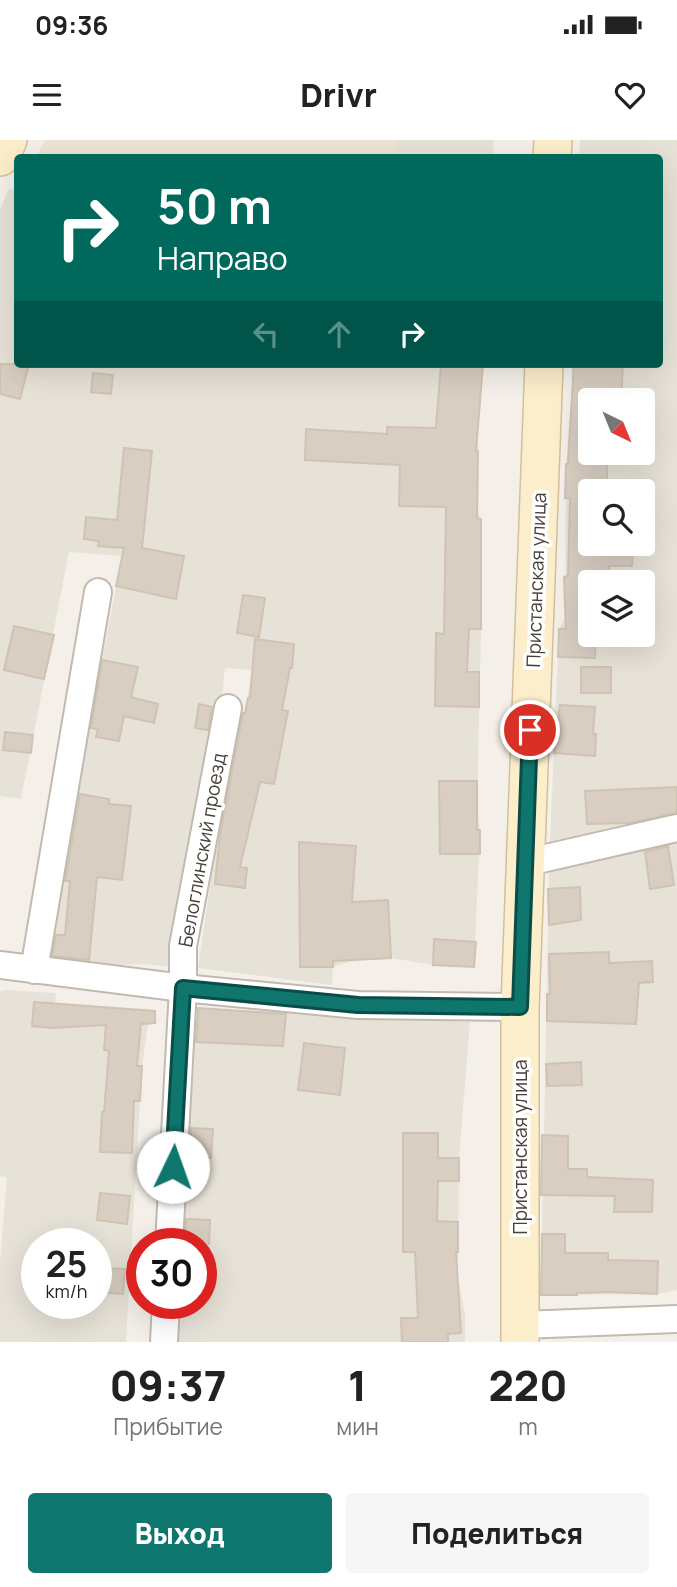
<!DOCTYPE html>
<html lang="ru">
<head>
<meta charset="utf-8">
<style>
	:root { --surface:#fff; --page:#f6f6f6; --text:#222; --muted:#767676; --accent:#0f766e }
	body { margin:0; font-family:Manrope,sans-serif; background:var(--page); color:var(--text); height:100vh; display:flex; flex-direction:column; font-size:26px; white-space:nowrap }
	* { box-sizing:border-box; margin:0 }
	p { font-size:23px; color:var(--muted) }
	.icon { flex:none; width:38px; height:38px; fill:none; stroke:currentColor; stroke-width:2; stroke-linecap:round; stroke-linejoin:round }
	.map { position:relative; height:1202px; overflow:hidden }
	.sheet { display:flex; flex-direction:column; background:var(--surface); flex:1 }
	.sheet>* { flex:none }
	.banner { position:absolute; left:14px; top:14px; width:649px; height:214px; border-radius:7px; box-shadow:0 7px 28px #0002; background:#00695c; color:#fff; overflow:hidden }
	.needle { width:46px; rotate:137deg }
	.controls { position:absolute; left:578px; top:248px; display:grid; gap:14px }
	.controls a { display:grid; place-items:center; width:77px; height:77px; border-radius:7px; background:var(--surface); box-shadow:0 7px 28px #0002; font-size:35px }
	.speed { position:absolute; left:21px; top:1088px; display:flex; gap:14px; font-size:35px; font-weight:700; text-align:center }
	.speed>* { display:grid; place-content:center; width:91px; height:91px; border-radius:50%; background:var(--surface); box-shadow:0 7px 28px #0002; line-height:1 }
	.speed small { font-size:18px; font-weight:400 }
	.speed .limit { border:10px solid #d22; background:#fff; color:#111 }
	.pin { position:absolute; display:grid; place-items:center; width:60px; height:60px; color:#fff; margin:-30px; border:4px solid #fff; border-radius:50%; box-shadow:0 2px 7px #0007 }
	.me { position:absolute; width:77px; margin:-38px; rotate:3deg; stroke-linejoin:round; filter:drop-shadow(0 0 5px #0008) }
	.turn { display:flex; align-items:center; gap:24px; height:147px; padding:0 28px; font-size:32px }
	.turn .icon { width:91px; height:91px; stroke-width:2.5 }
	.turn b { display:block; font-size:49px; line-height:60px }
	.lanes { display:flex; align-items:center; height:66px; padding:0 28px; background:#0003; justify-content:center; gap:35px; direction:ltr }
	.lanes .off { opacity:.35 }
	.eta { display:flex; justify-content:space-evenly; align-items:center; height:119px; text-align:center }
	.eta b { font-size:42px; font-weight:800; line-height:49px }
	.button { display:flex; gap:14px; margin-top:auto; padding:14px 28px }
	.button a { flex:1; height:80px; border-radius:7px; background:var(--accent); color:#fff; font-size:28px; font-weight:800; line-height:80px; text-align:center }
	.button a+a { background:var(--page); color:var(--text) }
	.status { display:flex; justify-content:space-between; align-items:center; height:49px; padding:0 35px; background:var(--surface); direction:ltr }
	.status svg { height:19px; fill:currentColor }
	header { display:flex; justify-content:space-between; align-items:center; height:91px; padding:0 28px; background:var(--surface); font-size:32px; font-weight:800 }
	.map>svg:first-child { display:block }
</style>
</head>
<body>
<div class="status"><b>09:36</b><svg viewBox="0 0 49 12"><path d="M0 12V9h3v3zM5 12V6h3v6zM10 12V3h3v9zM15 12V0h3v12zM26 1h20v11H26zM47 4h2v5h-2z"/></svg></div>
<header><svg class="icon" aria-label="menu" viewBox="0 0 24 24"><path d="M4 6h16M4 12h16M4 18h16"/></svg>Drivr<svg class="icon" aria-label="heart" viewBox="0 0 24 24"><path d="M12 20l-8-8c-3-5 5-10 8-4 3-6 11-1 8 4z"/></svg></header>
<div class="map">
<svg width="677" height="1202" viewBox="0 0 677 1202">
	<rect width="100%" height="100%" fill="#f4f0e9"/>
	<path fill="#e7e2d7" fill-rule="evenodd" d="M 395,0 L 494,0 L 493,17 L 395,17 Z
		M 580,0 L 677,0 L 677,677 L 550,702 L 559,489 L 565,477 L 566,324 L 572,246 L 571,224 L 660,224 L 660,18 L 579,17 ZM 590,261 L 642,261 L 642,313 L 590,313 ZM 590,352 L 642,352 L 642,404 L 590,404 ZM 590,443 L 642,443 L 642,495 L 590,495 Z
		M 9,49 L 17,51 L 18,224 L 484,224 L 478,292 L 477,372 L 481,379 L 481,489 L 477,665 L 480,690 L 474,827 L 433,825 L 391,818 L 357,819 L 333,827 L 332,845 L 198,828 L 218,694 L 244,581 L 252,530 L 225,528 L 221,568 L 170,827 L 144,824 L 88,826 L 46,822 L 91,559 L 96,550 L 122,416 L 69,412 L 21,659 L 0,656 L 0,69 Z
		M 677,704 L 677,1150 L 657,1154 L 541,1155 L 549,726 Z
		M 4,850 L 56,853 L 55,864 L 150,870 L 142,926 L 126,1202 L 0,1202 L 0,1121 L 7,1037 L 0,1036 L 0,852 ZM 37,1104 L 96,1104 L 96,1164 L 37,1164 Z
		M 197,868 L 470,882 L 459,1018 L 458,1137 L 465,1176 L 465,1202 L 174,1202 L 177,1164 L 201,1164 L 201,1104 L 181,1104 Z"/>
	<path fill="#ece4d4" d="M 45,0 L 395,0 L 395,17 L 36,17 Z"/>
	<path fill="#d8cec2" stroke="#cfc3b3" stroke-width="2" d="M 0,224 L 29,224 L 20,259 L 0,254 Z
		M 441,224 L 483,224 L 476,311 L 478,311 L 477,378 L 481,379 L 481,489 L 469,489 L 467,532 L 479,532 L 479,567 L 435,566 L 436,493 L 444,494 L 446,367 L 399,366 L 400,325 L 305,320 L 306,289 L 387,294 L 387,287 L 436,288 Z
		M 574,224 L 623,224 L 621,261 L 590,261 L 590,324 L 607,324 L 607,352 L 590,352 L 590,404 L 633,404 L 632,426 L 609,426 L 609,443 L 590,443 L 590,495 L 596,495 L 595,518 L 558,517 L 559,489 L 566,489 L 564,437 L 568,436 L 570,358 L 565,358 L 566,324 L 568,324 Z
		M 93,233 L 113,235 L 111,254 L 91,252 Z
		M 124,308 L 152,311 L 142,408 L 184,416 L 176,459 L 116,446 L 124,408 L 98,406 L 99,401 L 84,399 L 86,377 L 117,380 Z
		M 243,455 L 265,458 L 259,497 L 237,493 Z
		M 14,486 L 54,495 L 44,539 L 4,530 Z
		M 255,499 L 294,504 L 292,528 L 290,528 L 282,570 L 288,571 L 274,644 L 260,642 L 240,727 L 247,728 L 245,748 L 215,744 L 220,695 L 243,573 L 245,573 L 248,558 L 250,558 Z
		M 102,520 L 138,527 L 131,557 L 158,564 L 154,583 L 124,576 L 119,601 L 96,597 L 98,589 L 91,588 Z
		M 581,527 L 611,527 L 611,553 L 581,553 Z
		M 199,564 L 212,567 L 208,590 L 195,588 Z
		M 560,565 L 595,567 L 593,594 L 596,594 L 595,616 L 554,613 Z
		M 5,592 L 33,595 L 31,613 L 3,610 Z
		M 439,641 L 477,641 L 477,690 L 480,690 L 480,714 L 440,714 Z
		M 677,647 L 677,673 L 630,683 L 587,684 L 585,651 Z
		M 80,654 L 109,659 L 109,664 L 131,666 L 122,740 L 97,737 L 89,820 L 52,816 L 56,795 L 65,795 L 70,741 L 65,741 Z
		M 299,702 L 356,706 L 352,762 L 388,760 L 391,818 L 333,821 L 333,827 L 300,827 Z
		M 668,706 L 674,745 L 650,749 L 645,712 Z
		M 580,747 L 581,780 L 549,785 L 548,749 Z
		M 434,799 L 476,802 L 474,827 L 433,825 Z
		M 609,812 L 609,823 L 652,821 L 653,842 L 639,843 L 636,884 L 547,881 L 547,854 L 550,854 L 549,814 Z
		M 34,862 L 155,871 L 155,883 L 141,884 L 137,926 L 142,926 L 140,961 L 134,961 L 132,1013 L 100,1012 L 102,972 L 104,972 L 109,911 L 104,910 L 106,885 L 52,888 L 32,886 Z
		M 198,868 L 286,874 L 283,906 L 196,902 Z
		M 304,903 L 345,908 L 340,955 L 298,950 Z
		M 581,922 L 582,945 L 547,946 L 546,924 Z
		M 191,988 L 213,989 L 211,1018 L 190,1016 Z
		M 403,993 L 438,993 L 438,1018 L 459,1018 L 459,1041 L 438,1041 L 437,1081 L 458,1082 L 458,1112 L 456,1112 L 461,1193 L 448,1194 L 448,1202 L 402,1202 L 401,1178 L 418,1178 L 415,1112 L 403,1112 Z
		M 542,995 L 568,996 L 568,1029 L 587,1029 L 587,1037 L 653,1040 L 652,1072 L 614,1072 L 615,1056 L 541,1055 Z
		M 100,1053 L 130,1056 L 127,1084 L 97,1080 Z
		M 186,1079 L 210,1080 L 209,1104 L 185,1104 Z
		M 542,1094 L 565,1094 L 565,1113 L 608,1113 L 608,1120 L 658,1121 L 657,1154 L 607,1152 L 577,1153 L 577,1155 L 541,1155 Z
		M 96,1128 L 125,1129 L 123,1154 L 96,1152 Z"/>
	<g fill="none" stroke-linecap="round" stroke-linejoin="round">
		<g stroke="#c2baaf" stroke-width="30">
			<path id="street" d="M 524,723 L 677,688
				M 0,825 L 183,848 L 358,865 L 520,867
				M 34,830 L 98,452
				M 169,1104 L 183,848 L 183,806 L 228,568
				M 521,1185 L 677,1179
				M 164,1202 L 166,1164"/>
		</g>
		<g stroke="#d1c09b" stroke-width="40">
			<path id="secondary" d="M 0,17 L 8,0
				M 552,18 L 553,0
				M 520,1202 L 520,867 L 544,224"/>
		</g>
		<use href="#street" stroke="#fff" stroke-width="26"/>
		<use href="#secondary" stroke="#fceecb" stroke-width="37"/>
	</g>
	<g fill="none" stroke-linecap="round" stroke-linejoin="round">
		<g stroke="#0a4d48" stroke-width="18">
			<path id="route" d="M 173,1027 L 183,848 L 358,865 L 520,867 L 530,590"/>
		</g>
		<use href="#route" stroke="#0f766e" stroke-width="12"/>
	</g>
	<g text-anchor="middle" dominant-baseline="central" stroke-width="7" stroke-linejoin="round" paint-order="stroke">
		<g font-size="19" fill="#474038" stroke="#fff">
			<text transform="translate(536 440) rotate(-88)">Пристанская улица</text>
			<text transform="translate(202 710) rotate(-80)">Белоглинский проезд</text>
			<text transform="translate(520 1007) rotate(-90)">Пристанская улица</text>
		</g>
	</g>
</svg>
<div class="controls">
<a><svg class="needle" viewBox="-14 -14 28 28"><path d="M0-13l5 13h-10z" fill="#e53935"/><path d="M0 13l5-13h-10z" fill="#767676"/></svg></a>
<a><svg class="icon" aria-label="search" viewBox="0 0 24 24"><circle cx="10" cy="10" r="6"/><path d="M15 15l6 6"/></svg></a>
<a><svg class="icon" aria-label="layers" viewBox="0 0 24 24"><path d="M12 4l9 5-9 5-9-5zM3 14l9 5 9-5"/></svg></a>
</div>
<div class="speed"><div>25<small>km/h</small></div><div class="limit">30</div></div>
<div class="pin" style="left:530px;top:590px;background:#d93025"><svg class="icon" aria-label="arrive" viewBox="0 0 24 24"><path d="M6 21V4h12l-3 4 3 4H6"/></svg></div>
<svg class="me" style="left:173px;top:1027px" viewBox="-20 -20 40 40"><circle r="19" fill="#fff"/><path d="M0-13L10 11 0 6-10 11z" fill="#0f766e"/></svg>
<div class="banner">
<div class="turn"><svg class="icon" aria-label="right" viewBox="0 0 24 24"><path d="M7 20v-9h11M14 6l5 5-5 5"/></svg><div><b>50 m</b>Направо</div></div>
<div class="lanes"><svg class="icon off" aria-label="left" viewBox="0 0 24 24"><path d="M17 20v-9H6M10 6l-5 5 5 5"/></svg><svg class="icon off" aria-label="ahead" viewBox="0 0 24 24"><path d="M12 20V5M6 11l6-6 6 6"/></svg><svg class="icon" aria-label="right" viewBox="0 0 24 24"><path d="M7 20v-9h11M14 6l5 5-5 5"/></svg></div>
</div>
</div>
<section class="sheet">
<div class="eta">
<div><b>09:37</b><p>Прибытие</p></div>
<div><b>1</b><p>мин</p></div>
<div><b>220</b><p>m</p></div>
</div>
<div class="button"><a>Выход</a><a>Поделиться</a></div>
</section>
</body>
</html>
